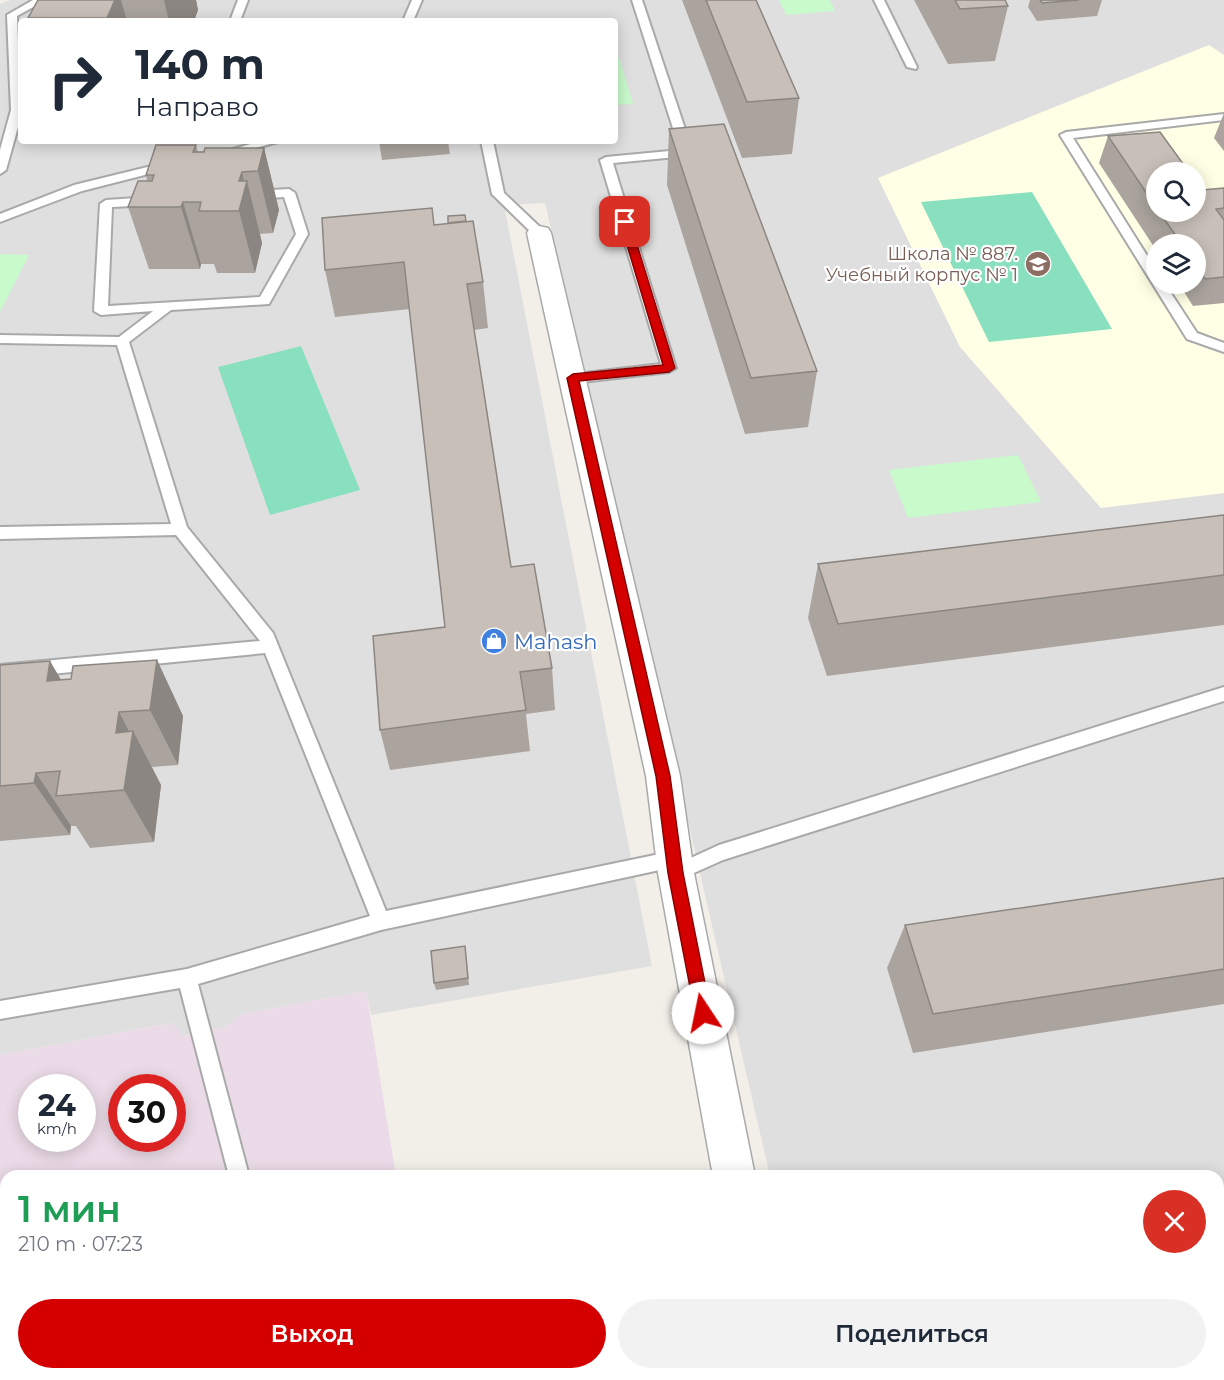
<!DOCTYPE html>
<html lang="ru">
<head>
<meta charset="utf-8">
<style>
	:root { --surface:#fff; --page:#f2f2f3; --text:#1f2937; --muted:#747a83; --accent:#d40000 }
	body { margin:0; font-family:Montserrat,sans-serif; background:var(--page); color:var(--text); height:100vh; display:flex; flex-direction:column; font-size:22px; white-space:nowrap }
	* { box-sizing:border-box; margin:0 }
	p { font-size:20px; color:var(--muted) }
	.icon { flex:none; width:33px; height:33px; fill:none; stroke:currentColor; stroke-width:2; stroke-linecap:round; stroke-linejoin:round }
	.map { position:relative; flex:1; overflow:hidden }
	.sheet { position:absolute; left:0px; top:1170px; width:1224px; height:210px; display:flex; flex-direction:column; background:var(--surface); border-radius:18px 18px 0 0; box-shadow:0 3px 15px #0003 }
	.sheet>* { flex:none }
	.guide { position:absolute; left:18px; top:18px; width:600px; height:126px; border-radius:6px; box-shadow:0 3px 15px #0003; background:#fff; color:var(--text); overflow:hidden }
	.controls { position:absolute; left:1146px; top:162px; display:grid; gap:12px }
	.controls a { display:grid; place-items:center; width:60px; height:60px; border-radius:50%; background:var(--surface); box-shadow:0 3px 15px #0003; font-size:30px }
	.speed { position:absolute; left:18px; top:1074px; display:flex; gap:12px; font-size:30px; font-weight:700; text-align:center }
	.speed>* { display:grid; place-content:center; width:78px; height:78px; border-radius:50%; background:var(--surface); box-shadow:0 3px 15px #0003; line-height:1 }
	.speed small { font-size:15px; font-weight:400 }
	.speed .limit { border:9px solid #d22; background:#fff; color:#111 }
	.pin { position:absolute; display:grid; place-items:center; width:51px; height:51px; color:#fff; margin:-26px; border-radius:12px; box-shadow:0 3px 9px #0006 }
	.me { position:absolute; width:66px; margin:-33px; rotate:349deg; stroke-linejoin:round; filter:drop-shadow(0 0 4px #0008) }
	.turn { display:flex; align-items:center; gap:21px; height:126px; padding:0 18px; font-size:27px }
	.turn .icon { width:78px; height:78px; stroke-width:2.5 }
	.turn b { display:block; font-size:42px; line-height:51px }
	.round { display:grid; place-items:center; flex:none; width:63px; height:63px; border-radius:32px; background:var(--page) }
	.head { display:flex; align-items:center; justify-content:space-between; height:102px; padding:0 18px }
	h1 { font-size:36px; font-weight:600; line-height:45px; color:#1e9e55 }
	.primary-button { display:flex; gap:12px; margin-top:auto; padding:12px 18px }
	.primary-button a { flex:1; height:69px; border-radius:36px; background:var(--accent); color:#fff; font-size:24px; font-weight:600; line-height:69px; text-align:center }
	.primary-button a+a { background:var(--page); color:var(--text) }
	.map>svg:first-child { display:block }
</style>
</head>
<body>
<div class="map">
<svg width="1224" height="1380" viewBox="0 0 1224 1380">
	<rect width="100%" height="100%" fill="#f2efe9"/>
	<path fill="#e0dfdf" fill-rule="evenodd" d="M 10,0 L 1224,0 L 1224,1380 L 817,1380 L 816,1374 L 1218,1374 L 1218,1176 L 770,1176 L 545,203 L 504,205 L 652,966 L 371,1015 L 366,991 L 242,1014 L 223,1028 L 182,1036 L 172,1023 L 0,1055 L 0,4 ZM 21,21 L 615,21 L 615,141 L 21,141 ZM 1156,172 L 1196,172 L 1196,212 L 1156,212 ZM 1156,244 L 1196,244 L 1196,284 L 1156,284 Z"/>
	<path fill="#ebdbe8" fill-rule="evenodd" d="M 366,991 L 396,1176 L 6,1176 L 6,1374 L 428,1374 L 429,1380 L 0,1380 L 0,1055 L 173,1023 L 183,1036 L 223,1028 L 242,1014 ZM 32,1088 L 82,1088 L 82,1138 L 32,1138 ZM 122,1088 L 172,1088 L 172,1138 L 122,1138 Z"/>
	<path fill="#ffffe5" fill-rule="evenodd" d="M 1209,45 L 1224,55 L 1224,493 L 1101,508 L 960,347 L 878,178 ZM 1156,172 L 1196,172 L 1196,212 L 1156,212 ZM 1156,244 L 1196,244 L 1196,284 L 1156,284 Z"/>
	<path fill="#c8facc" d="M 779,0 L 830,0 L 835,11 L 786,15 Z
		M 615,57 L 619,57 L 633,104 L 615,105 Z
		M 0,254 L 29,255 L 0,312 Z
		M 1018,455 L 1041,502 L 908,518 L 889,470 Z"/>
	<path fill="#88e0be" d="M 1032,192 L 1112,329 L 989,342 L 921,202 Z
		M 301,346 L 360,490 L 270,515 L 218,367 Z"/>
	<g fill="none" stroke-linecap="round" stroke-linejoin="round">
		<g stroke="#a9a9a9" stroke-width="4">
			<path id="service" d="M 33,0 L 46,0 L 17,16 L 21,116 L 6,170 L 0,174 L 0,150 L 11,110 L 7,15 Z
				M 238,0 L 248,0 L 240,21 L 230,21 Z
				M 412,0 L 422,0 L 413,21 L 403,21 Z
				M 632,0 L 642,0 L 693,153 L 687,156 L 613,163 L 676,368 L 669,372 L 573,383 L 568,381 L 568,375 L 661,364 L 600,160 L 606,157 L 680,150 Z
				M 874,0 L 884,0 L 917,67 L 916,69 L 907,67 Z
				M 1224,114 L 1224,120 L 1073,138 L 1156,270 L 1156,284 L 1165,284 L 1197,333 L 1224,343 L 1224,352 L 1187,339 L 1060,135 L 1066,132 Z
				M 261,141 L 282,141 L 225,156 L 219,153 Z
				M 481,141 L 493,141 L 504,193 L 543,230 L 543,236 L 535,236 L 492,194 Z
				M 168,162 L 174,166 L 172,168 L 82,191 L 0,222 L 0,214 L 74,185 Z
				M 289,189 L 295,193 L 308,234 L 269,304 L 171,310 L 129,342 L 187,527 L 273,633 L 386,911 L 674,851 L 680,853 L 682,862 L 719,845 L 1224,687 L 1224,701 L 723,860 L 676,881 L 670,879 L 667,873 L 669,868 L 381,930 L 198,984 L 249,1176 L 229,1176 L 180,988 L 0,1019 L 0,1001 L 187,969 L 370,916 L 265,653 L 0,679 L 0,665 L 260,641 L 176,535 L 0,539 L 0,527 L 171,524 L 117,345 L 0,343 L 0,335 L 119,337 L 153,311 L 101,315 L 94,311 L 100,204 L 106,200 L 152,197 L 158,201 L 152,205 L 112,207 L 108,306 L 260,297 L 296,234 L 284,197 L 252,199 L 246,195 L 252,191 Z
				M 279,1374 L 301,1374 L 302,1380 L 280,1380 Z"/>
		</g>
		<g stroke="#a9a9a9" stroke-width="3">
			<path id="minor" d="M 539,226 L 548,228 L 551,233 L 680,776 L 694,873 L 755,1176 L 713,1176 L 658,873 L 646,776 L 527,233 L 530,228 Z
				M 750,1374 L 796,1374 L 797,1380 L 751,1380 Z"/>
		</g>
		<use href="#service" fill="#fff" fill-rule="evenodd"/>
		<use href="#minor" fill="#fff" fill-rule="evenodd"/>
	</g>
	<path fill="#aba49e" d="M 38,0 L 196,0 L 198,10 L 194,21 L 29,21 L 28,18 Z
		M 682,0 L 756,0 L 799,98 L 792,154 L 742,158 Z
		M 914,0 L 1005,0 L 1008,6 L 995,61 L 948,64 Z
		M 1030,0 L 1102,0 L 1097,16 L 1037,21 L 1028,7 Z
		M 1224,113 L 1224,151 L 1214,138 Z
		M 669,129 L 817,371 L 808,427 L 745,434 L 667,185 Z
		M 1108,136 L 1156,172 L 1156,212 L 1196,212 L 1202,190 L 1224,188 L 1224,303 L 1193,306 L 1179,284 L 1196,284 L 1196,244 L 1156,244 L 1156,250 L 1099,163 Z
		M 379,141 L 448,141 L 450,154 L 382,160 Z
		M 196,145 L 198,152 L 264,148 L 279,210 L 273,233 L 260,234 L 262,243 L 255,273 L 217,273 L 214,264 L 201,264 L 200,269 L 149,269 L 128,207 L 147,181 L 146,175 Z
		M 466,221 L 483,282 L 488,328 L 474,330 L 511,567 L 552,668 L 555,710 L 526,714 L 530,751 L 390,770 L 380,730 L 445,627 L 410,309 L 335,317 L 325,270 L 434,225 Z
		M 1224,515 L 1224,625 L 827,676 L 808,618 L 818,564 Z
		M 157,660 L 183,716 L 178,765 L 152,767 L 161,785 L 154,842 L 90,848 L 76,826 L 71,826 L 70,835 L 0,841 L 0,665 L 61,680 L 71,679 Z
		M 1224,878 L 1224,1004 L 913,1053 L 887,968 L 905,925 Z
		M 466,953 L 469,985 L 436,990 L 434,983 Z"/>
	<path fill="#8b8681" d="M 115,0 L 121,0 L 127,21 L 108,21 L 107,18 Z
		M 164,0 L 196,0 L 198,10 L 194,21 L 169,21 Z
		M 264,148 L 279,210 L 273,233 L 258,171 Z
		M 242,172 L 245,185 L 247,181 L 262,243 L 255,273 L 239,211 L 239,181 Z
		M 183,202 L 201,264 L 200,269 L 181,207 Z
		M 157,660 L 183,716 L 178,765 L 150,710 Z
		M 50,661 L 83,717 L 47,681 Z
		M 119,712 L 132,737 L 133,731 L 161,785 L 154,842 L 124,790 L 116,733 Z
		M 36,773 L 71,826 L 70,835 L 34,783 Z"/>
	<path fill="#c7bfb8" stroke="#8b8681" stroke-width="1.5" d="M 38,0 L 115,0 L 107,18 L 28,18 Z
		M 706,0 L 756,0 L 799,98 L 747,102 Z
		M 955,0 L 1005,0 L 1008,6 L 960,9 Z
		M 1040,0 L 1079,0 L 1042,3 Z
		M 724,124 L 817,371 L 751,378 L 669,129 Z
		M 1160,132 L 1189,172 L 1156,172 L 1156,207 L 1108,136 Z
		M 156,145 L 196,145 L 193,152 L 204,152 L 205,148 L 264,148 L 258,171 L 242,172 L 239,181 L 247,181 L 239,211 L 199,211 L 201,202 L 183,202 L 181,207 L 128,207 L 138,181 L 152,181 L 154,175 L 146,175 Z
		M 1196,181 L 1202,190 L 1224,188 L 1224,208 L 1216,209 L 1224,220 L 1224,277 L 1205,279 L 1196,265 L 1196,244 L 1182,244 L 1159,212 L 1196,212 Z
		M 432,208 L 434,225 L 473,221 L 483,282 L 467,284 L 511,567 L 534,564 L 552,668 L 520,672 L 526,710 L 380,730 L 373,636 L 445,627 L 404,262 L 325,270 L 322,218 Z
		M 465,215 L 466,221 L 448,223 L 448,216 Z
		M 1224,515 L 1224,575 L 838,624 L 818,564 Z
		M 157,660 L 150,710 L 119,712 L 116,733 L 133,731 L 124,790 L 56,796 L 60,771 L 36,773 L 34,783 L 0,786 L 0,665 L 50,661 L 47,681 L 71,679 L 73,666 Z
		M 1224,878 L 1224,969 L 933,1014 L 905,925 Z
		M 465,946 L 468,978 L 434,983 L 431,951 Z"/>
	<path fill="#d40000" stroke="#8a0000" stroke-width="1.5" d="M 625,219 L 630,222 L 675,368 L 669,372 L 579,381 L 670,776 L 683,873 L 711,1013 L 708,1018 L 703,1021 L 697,1018 L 695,1013 L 668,873 L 656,776 L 567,378 L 573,374 L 663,365 L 620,222 Z"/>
	<defs>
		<g id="school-disc" transform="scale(1.35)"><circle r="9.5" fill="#8d6e63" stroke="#fff"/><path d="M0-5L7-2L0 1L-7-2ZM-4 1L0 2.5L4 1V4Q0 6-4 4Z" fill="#fff"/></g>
		<g id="shop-disc" transform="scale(1.35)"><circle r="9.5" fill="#3f7fe0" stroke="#fff"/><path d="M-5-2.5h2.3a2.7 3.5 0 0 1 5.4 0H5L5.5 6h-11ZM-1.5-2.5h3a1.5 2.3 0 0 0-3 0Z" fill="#fff"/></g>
	</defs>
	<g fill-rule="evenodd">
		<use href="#school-disc" x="1038" y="264"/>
		<use href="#shop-disc" x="494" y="641"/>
	</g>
	<g text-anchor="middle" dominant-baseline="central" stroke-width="4.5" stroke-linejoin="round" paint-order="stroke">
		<g font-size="18" fill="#785e54" stroke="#fff" text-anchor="end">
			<text x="1018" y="254">Школа № 887.<tspan x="1018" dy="21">Учебный корпус № 1</tspan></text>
		</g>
		<g font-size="21" fill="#366cbe" stroke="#fff" text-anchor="start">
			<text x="514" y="641">Mahash</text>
		</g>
	</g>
</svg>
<div class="controls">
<a><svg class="icon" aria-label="search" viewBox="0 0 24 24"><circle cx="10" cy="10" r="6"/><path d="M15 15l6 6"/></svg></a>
<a><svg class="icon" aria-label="layers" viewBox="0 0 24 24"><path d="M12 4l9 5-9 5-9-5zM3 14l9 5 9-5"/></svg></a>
</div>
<div class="speed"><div>24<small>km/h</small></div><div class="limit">30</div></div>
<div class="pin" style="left:625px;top:222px;background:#d93025"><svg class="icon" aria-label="arrive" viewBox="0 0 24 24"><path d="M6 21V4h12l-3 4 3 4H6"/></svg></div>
<svg class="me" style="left:703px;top:1013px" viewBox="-20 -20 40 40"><circle r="19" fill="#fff"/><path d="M0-13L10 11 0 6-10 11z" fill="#d40000"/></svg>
<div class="guide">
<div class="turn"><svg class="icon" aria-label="right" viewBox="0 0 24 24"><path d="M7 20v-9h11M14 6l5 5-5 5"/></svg><div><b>140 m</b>Направо</div></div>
</div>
<section class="sheet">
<div class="head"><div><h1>1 мин</h1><p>210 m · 07:23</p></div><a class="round" style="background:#d93025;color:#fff"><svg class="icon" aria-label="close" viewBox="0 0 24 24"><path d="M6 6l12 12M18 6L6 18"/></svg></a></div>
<div class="primary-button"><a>Выход</a><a>Поделиться</a></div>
</section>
</div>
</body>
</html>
